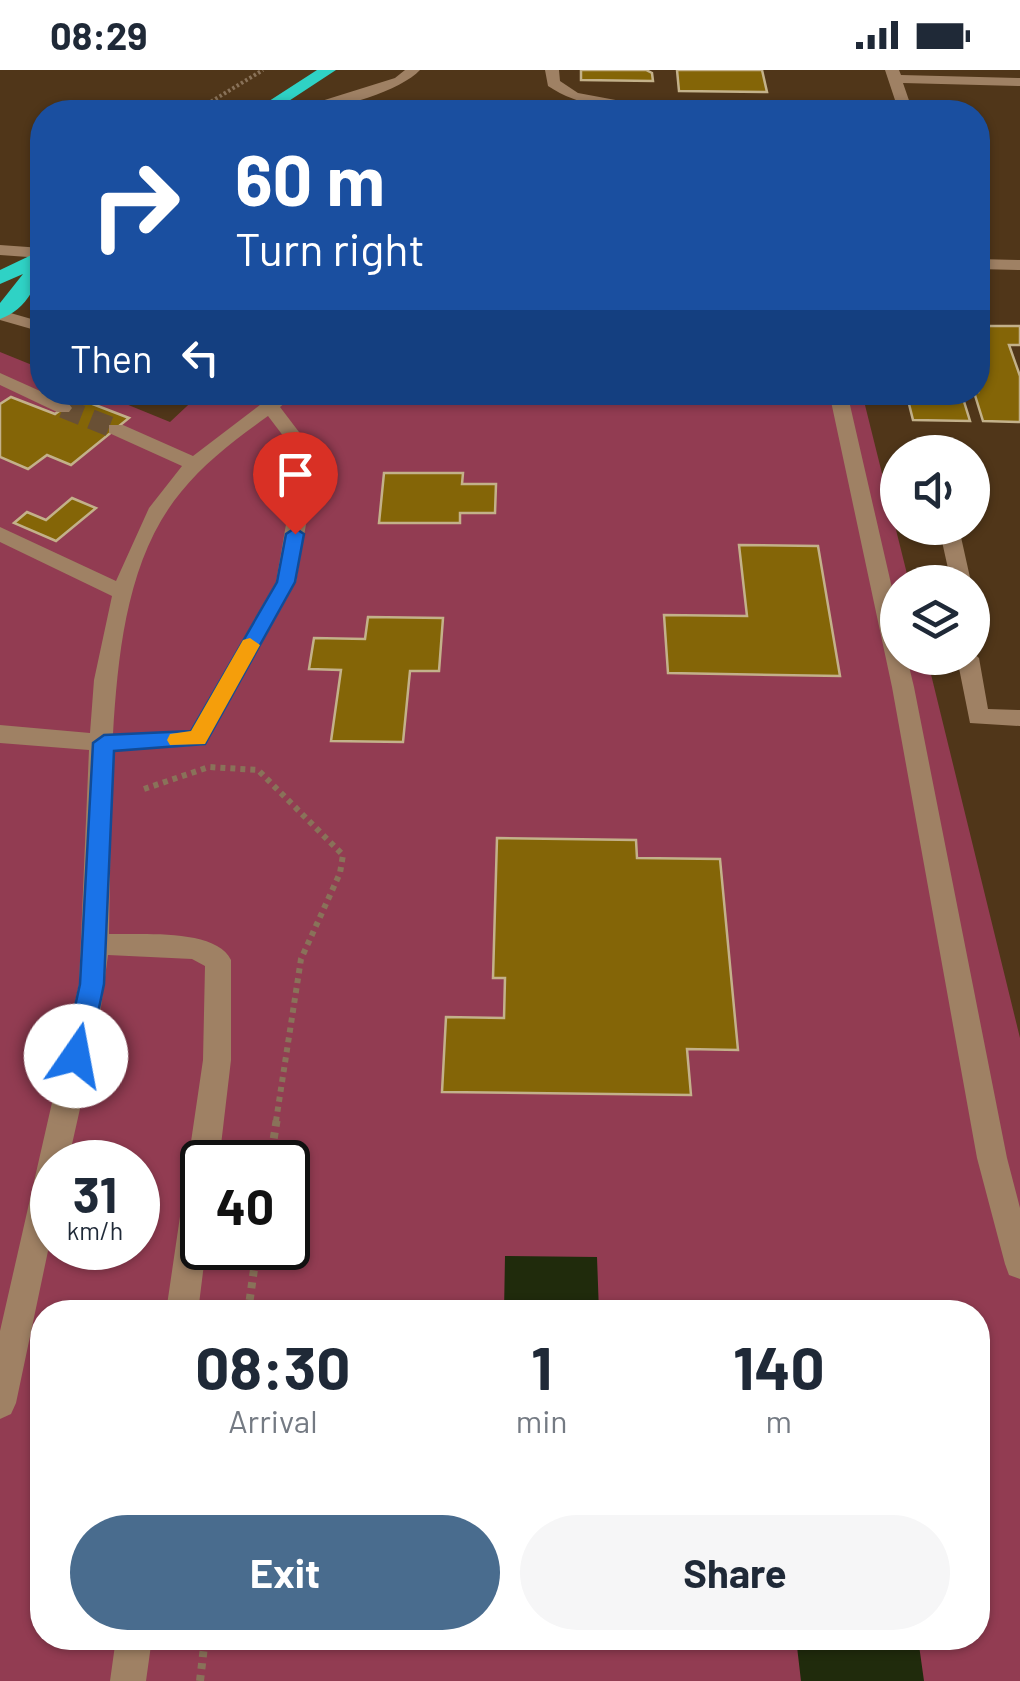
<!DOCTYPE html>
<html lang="en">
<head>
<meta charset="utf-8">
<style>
	:root { --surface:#fff; --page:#f6f6f7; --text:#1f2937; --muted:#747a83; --accent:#496c8e }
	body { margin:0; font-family:Barlow,sans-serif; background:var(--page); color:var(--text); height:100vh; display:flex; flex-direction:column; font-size:38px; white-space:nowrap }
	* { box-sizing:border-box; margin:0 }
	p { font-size:32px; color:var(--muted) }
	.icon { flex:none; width:55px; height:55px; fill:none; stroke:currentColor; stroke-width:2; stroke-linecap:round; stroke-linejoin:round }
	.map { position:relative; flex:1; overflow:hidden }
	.side { position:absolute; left:30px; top:1230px; width:960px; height:350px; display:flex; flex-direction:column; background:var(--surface); border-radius:40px; box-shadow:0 2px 8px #0004 }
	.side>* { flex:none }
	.hud { position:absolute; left:30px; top:30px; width:960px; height:305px; border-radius:40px; box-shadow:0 2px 8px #0004; background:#1a4fa0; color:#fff; overflow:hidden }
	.buttons { position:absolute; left:880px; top:365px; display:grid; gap:20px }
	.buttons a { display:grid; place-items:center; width:110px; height:110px; border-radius:50%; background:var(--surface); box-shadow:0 2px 8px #0004; font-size:50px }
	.speed { position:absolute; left:30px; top:1070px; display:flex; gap:20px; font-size:50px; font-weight:700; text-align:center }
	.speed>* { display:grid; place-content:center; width:130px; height:130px; border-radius:50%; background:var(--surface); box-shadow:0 2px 8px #0004; line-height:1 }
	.speed small { font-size:25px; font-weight:400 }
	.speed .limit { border:5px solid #111; border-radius:15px; background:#fff; color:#111 }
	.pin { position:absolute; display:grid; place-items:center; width:85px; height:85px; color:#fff; margin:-102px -42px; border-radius:50% 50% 50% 0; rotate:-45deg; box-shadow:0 0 10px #0007 }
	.pin .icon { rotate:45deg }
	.me { position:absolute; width:110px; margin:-55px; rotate:12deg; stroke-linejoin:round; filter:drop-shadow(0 0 8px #0008) }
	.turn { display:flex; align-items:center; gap:35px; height:210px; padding:0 40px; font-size:45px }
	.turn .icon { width:130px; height:130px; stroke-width:2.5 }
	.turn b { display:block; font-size:70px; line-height:85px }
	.then { display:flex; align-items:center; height:95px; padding:0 40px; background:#0003; gap:20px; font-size:38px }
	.eta { display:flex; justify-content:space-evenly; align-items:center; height:170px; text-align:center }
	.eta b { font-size:60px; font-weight:700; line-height:70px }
	.action { display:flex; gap:20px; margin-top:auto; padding:20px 40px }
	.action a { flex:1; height:115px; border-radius:60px; background:var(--accent); color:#fff; font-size:40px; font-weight:700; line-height:115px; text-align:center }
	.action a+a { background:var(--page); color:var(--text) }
	.status { display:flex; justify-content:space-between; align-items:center; height:70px; padding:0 50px; background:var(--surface); direction:ltr }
	.status svg { height:28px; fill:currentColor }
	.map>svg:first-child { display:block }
</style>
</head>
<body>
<div class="status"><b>08:29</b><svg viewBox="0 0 49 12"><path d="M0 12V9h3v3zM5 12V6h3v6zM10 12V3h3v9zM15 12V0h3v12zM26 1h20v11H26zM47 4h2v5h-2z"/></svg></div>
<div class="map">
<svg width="1020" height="1611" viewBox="0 0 1020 1611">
	<rect width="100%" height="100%" fill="#503619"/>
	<path fill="#923c52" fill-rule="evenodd" d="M 0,282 L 42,299 L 42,322 L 99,323 L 170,352 L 202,322 L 862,323 L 909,512 L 898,512 L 898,588 L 927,588 L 1020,968 L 1020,1611 L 0,1611 ZM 52,1092 L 138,1092 L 138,1178 L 52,1178 ZM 202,1092 L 288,1092 L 288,1178 L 202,1178 ZM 42,1242 L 978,1242 L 978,1568 L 42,1568 Z"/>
	<path fill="#202b0c" d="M 505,1186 L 597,1187 L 599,1242 L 504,1242 Z
		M 796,1568 L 918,1568 L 924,1611 L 801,1611 Z"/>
	<path fill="#846507" stroke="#c3b18a" stroke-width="2.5" d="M 581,0 L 646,0 L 652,3 L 653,11 L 581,10 Z
		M 677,0 L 762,0 L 767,22 L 679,21 Z
		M 978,256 L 1020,256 L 1020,275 L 1009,275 L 1020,306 L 1020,352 L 983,351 L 974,322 L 978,322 Z
		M 906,322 L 961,322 L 970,351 L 913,350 Z
		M 11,327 L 55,344 L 77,328 L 129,348 L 71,395 L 47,385 L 28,399 L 0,387 L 0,334 Z
		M 384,403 L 463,403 L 462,414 L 496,414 L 495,443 L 460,443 L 460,453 L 379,453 Z
		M 72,428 L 96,438 L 56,471 L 14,453 L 27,442 L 46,450 Z
		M 739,475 L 818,476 L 840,606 L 668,603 L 664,545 L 747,546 Z
		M 368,547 L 443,548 L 439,601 L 410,601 L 403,672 L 331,671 L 341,600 L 309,599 L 314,568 L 365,569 Z
		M 497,768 L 636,770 L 637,788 L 720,789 L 738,980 L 687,979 L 691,1025 L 442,1022 L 446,947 L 504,948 L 505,908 L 493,908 Z"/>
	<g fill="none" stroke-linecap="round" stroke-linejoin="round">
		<path stroke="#695035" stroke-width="20" stroke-dasharray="20 10" stroke-linecap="butt" d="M 63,338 L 116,359"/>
		<path stroke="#897259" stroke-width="4" stroke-dasharray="2.5 2.5" stroke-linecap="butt" d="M 194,42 L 263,0"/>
		<path stroke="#897259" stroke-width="6" stroke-dasharray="5 5" stroke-linecap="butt" d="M 144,719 L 209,697 L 258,700 L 343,785 L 340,803 L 301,889 L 276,1051"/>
		<path stroke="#897259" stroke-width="8" stroke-dasharray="6 6" stroke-linecap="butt" d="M 270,1092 L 277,1048
			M 248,1242 L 257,1178
			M 200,1611 L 205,1568"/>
		<path fill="#9f8164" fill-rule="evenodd" d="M 405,0 L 420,0 C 396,26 298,53 267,34 L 274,30 L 315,33 L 395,8 Z
			M 545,0 L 559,0 L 560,11 L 578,23 L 680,42 C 638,45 584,40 548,16 Z
			M 885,0 L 899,0 L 901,5 L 1020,8 L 1020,16 L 903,13 L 913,42 L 899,42 Z
			M 0,175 L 42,178 L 42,188 L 0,185 Z
			M 978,189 L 1020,190 L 1020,200 L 978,199 Z
			M 0,240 L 42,252 L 42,262 L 0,250 Z
			M 0,303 L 69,334 L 72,338 L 69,342 L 57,342 L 0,315 Z
			M 277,322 L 298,322 L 280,337 L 302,366 L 313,414 L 296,512 L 205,675 L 112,681 L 109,864 C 140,865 216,858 231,890 L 231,990 L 219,1092 L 202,1092 L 202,1178 L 206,1178 L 198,1242 L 166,1242 L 203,990 L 205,896 L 192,889 L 108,885 L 98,959 L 68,1092 L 52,1092 L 52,1162 L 16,1333 L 11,1344 L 0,1349 L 0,1261 L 79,914 L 89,680 L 0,673 L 0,655 L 90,663 L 94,610 L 112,526 L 0,472 L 0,457 L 116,511 L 149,438 L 182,396 L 109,363 L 109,355 L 123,355 L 193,386 ZM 268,346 L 284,367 L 293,414 L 276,512 L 190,661 L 113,664 C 118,583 127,487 181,422 C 205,392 236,369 268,346 Z
			M 829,322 L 847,322 L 898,544 L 898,588 L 907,588 L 914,617 L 1007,1088 L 1020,1138 L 1020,1209 L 1009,1205 L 1005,1194 L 977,1088 L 892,617 Z
			M 939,458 L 959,458 L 971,512 L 951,512 Z
			M 972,582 L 979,588 L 988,639 L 1020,640 L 1020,656 L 970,653 L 957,588 L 972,588 Z
			M 116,1568 L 152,1568 L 146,1611 L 110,1611 Z"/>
		<path fill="#2fd2c5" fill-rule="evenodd" d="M 317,0 L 336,0 L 272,42 L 252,42 Z
			M 42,180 C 44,207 28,240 0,249 L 0,233 L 23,204 L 0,214 L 0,200 Z"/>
	</g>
	<path fill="#1a73e8" stroke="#114b97" stroke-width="2.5" d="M 295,458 L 304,464 L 295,512 L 205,674 L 114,681 L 104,914 L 89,986 L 85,994 L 76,997 L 68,994 L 64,986 L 80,914 L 93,673 L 104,665 L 191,661 L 277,512 L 286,464 Z"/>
	<path fill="#f59e0b" d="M 250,568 L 260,575 L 205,674 L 170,675 L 167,670 L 170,664 L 191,661 L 243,570 Z"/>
</svg>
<div class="buttons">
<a><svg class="icon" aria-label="sound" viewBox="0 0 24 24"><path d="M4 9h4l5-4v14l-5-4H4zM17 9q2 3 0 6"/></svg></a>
<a><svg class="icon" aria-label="layers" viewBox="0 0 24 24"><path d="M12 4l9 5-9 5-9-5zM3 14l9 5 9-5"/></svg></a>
</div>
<div class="speed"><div>31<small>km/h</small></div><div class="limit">40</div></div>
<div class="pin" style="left:295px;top:464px;background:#d93025"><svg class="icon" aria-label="arrive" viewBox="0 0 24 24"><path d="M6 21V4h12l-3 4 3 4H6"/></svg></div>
<svg class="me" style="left:76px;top:986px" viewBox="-20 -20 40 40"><circle r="19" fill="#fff"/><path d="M0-13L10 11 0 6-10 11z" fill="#1a73e8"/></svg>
<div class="hud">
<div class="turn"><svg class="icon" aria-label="right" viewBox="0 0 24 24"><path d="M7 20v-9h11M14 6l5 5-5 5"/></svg><div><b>60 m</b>Turn right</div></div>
<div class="then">Then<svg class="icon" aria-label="left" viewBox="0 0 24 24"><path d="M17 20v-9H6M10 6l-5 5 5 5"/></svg></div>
</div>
<section class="side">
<div class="eta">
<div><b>08:30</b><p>Arrival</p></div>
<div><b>1</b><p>min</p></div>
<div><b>140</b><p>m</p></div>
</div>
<div class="action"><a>Exit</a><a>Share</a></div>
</section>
</div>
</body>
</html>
